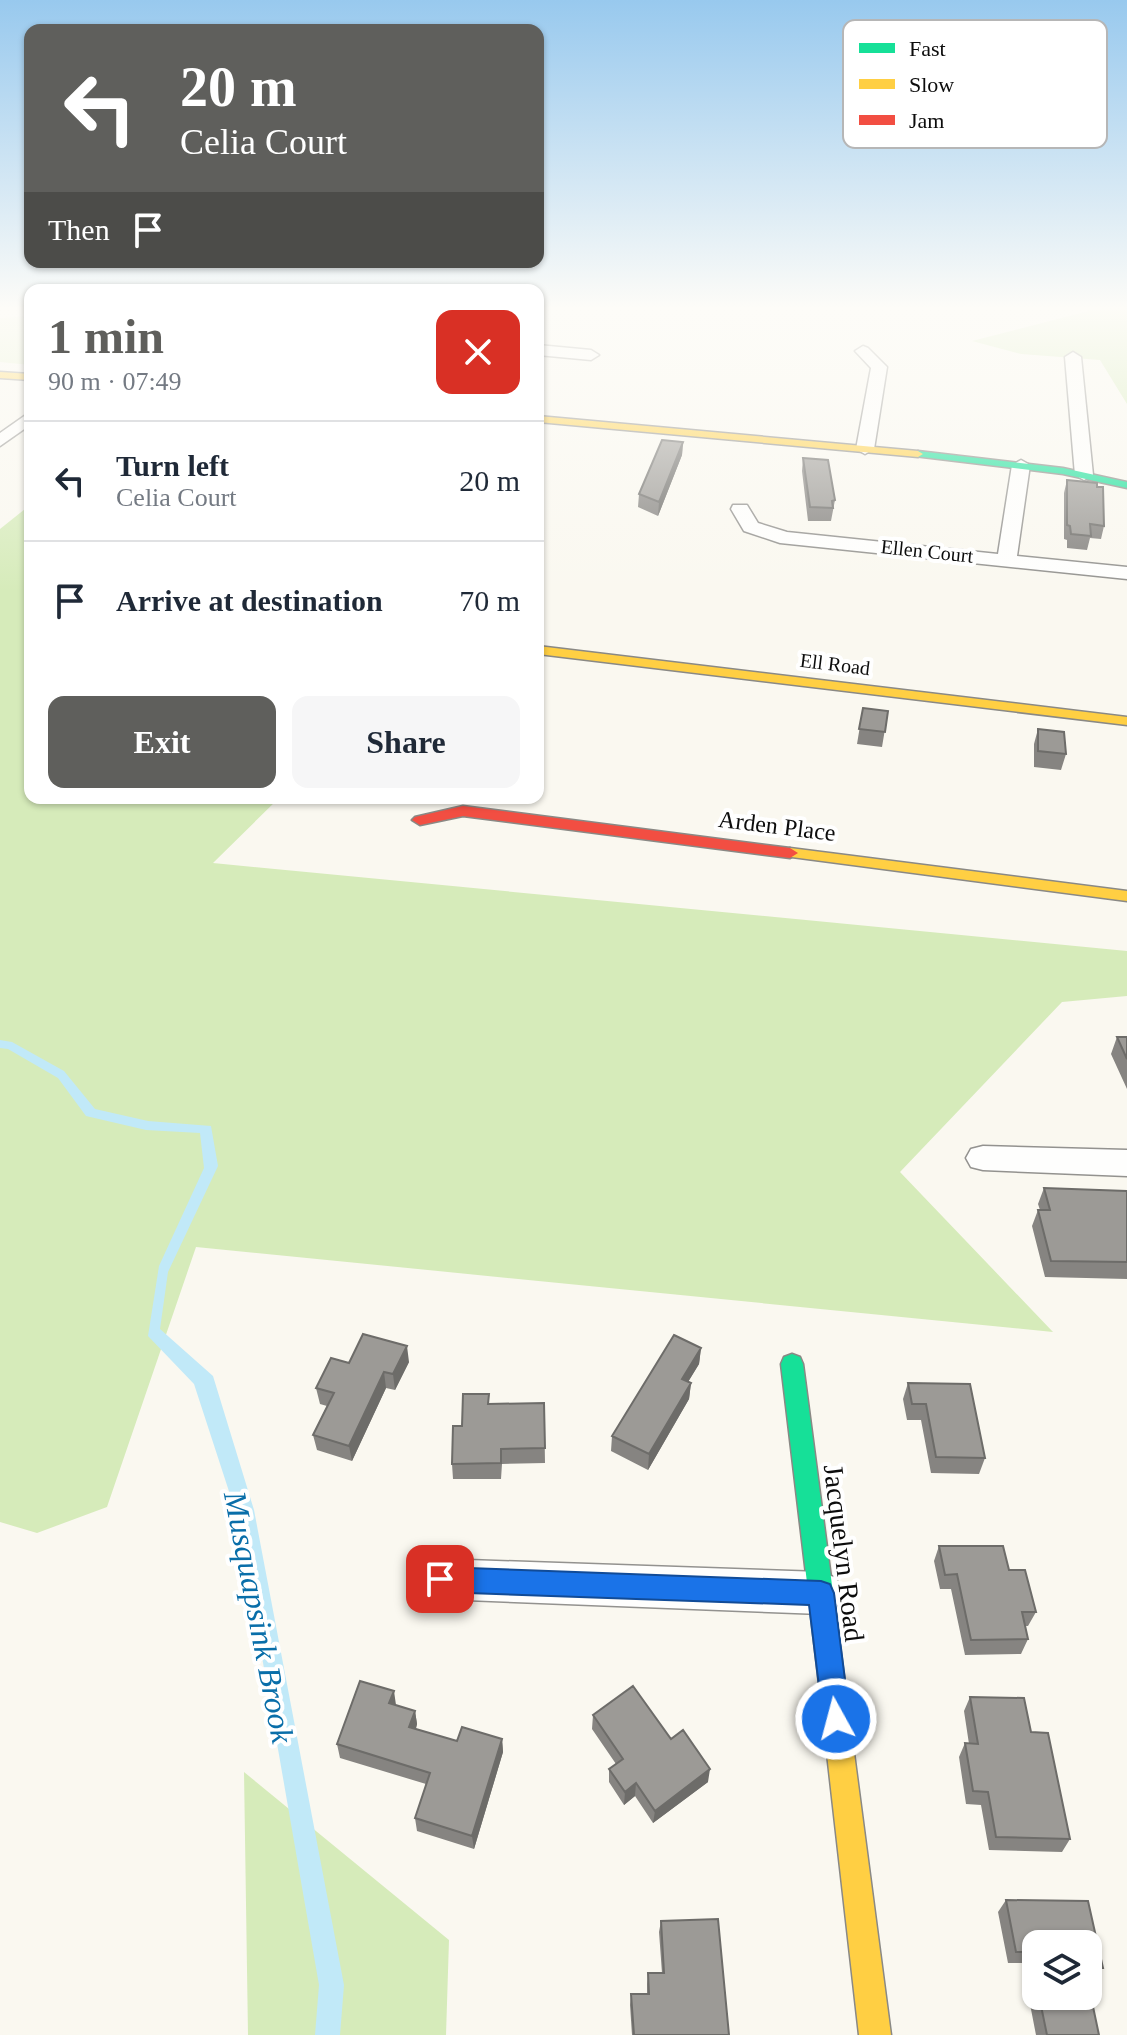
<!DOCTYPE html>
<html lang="en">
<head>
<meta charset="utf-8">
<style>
	:root { --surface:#fff; --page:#f6f6f7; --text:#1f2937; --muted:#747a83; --line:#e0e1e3; --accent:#5f5f5c }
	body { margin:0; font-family:"Times New Roman",serif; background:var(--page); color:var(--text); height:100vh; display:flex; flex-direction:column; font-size:30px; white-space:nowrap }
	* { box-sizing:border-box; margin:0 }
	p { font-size:26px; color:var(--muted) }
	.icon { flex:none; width:44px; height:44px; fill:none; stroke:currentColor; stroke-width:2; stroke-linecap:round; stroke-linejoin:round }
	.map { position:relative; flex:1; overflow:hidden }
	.drawer { position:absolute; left:24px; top:284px; width:520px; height:520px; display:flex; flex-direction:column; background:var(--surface); border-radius:16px; box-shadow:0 2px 6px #0004 }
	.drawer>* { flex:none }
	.top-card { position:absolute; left:24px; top:24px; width:520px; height:244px; border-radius:16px; box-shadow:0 2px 6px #0004; background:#5f5f5c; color:#fff; overflow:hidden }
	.controls { position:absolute; left:1022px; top:1930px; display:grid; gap:16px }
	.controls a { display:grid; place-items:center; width:80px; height:80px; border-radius:16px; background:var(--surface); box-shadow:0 2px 6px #0004; font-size:40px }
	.pin { position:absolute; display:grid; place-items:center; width:68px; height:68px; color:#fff; margin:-34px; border-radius:16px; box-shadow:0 4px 12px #0006 }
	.me { position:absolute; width:88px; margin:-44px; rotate:353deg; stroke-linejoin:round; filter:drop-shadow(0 0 6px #0008) }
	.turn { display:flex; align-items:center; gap:28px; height:168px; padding:0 24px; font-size:36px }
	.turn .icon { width:104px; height:104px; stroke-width:2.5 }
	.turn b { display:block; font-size:56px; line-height:68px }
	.then { display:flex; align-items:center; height:76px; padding:0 24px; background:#0003; gap:16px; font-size:30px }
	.round { display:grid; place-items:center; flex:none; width:84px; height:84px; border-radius:16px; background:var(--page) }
	.head { display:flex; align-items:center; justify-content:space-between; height:136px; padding:0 24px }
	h1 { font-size:48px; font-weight:600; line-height:60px; color:var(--accent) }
	.button { display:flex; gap:16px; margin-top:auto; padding:16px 24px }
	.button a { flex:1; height:92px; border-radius:16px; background:var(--accent); color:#fff; font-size:32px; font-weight:600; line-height:92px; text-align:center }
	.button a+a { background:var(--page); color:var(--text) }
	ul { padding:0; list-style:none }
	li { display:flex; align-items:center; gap:24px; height:120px; padding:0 24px; border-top:2px solid var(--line) }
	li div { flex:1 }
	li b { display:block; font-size:30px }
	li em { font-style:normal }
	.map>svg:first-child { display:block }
</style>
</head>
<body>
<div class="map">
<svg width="1127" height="2035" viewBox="0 0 1127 2035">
	<rect width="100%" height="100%" fill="#faf8f0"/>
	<path fill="#e5f2cd" d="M 30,316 L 30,365 L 0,362 L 0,318 Z"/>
	<path fill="#d6ebba" d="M 1104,307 L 1127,307 L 1127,404 L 1100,360 L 1021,354 L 972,341 Z
		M 30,505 L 30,798 L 279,798 L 213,863 L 1127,951 L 1127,996 L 1062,1002 L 900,1172 L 1053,1332 L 196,1247 L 107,1507 L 37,1533 L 0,1522 L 0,529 Z
		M 244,1772 L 449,1940 L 446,2035 L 248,2035 Z"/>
	<path fill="#c1e9f8" d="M 0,1040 L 12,1042 L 64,1071 L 95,1109 L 148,1121 L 211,1126 L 218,1166 L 168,1272 L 160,1329 L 213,1376 L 254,1510 L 344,1985 L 340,2035 L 315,2035 L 319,1985 L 238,1519 L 194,1384 L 148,1336 L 159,1266 L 204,1168 L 200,1133 L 146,1130 L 86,1116 L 58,1078 L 8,1049 L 0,1048 Z"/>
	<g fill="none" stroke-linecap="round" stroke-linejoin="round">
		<g stroke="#93928f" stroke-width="3">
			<path id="street" d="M 538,345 L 591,350 L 599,355 L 591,360 L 538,355 Z
				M 863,346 L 868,348 L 887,367 L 874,449 L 865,454 L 856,449 L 871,368 L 855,351 Z
				M 1073,352 L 1081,357 L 1093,475 L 1084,480 L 1075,475 L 1065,357 Z
				M 30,412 L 30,425 L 0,446 L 0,433 Z
				M 1021,460 L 1030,465 L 1017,556 L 1127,567 L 1127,579 L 780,543 L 744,531 L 731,509 L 733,505 L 747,505 L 758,523 L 787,532 L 998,554 L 1012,465 Z
				M 983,1146 L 1127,1150 L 1127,1176 L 983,1170 L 971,1167 L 966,1158 L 971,1149 Z
				M 440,1559 L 821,1572 L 836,1578 L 842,1593 L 836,1608 L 821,1614 L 440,1599 L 425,1593 L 419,1579 L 425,1565 Z"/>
		</g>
		<g stroke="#8a8985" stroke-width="3">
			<path id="fast" d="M 918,451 L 1063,468 L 1127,482 L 1127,488 L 1063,474 L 914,456 L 913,454 Z
				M 792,1354 L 800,1357 L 803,1364 L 846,1692 L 843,1702 L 833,1705 L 823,1702 L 820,1692 L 781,1364 L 784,1357 Z"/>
		</g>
		<g stroke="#8a8985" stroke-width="3">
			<path id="slow" d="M 0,372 L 30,374 L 30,380 L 0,378 Z
				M 538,416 L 918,451 L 923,454 L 918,457 L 538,422 Z
				M 538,646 L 1127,717 L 1127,725 L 538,654 Z
				M 790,848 L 1127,891 L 1127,901 L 784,856 L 782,853 L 784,850 Z
				M 833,1679 L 843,1682 L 846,1692 L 891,2035 L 859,2035 L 820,1692 L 823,1682 Z"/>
		</g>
		<g stroke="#8a8985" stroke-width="3">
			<path id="jam" d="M 463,806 L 790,848 L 798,853 L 790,858 L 463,816 L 420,825 L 412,820 L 415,817 Z"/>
		</g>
		<use href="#street" fill="#fefefd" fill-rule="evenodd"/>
		<use href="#fast" fill="#16e098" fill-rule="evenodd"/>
		<use href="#slow" fill="#ffcf43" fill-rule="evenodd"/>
		<use href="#jam" fill="#f24e42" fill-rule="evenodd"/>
	</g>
	<path fill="#868481" d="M 683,442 L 682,455 L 658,516 L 638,507 L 639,494 Z
		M 803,458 L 835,500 L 831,521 L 808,521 L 802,471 Z
		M 1067,480 L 1104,526 L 1101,539 L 1090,538 L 1087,550 L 1067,548 L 1067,540 L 1064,539 L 1064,493 Z
		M 863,708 L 888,711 L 882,747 L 857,744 Z
		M 1038,729 L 1066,754 L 1061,770 L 1034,767 L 1034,744 Z
		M 1117,1037 L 1127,1037 L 1127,1089 L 1111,1054 Z
		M 1044,1188 L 1127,1191 L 1127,1279 L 1045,1277 L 1032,1226 L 1038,1210 L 1040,1210 L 1038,1204 Z
		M 701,1348 L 699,1364 L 688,1382 L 691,1383 L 689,1399 L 648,1470 L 611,1451 L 612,1436 Z
		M 409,1362 L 395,1390 L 386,1388 L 352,1461 L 317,1450 L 313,1435 L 327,1406 L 320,1404 L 316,1388 L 349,1363 Z
		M 908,1383 L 985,1458 L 979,1474 L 931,1473 L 921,1420 L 907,1420 L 903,1399 Z
		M 544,1403 L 545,1463 L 502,1464 L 501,1479 L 453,1479 L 452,1464 L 489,1404 Z
		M 939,1546 L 1009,1570 L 1036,1612 L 1028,1626 L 1025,1626 L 1028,1639 L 1021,1654 L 965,1655 L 951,1589 L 940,1589 L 934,1561 Z
		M 970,1697 L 1031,1732 L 1070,1839 L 1062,1852 L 989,1850 L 981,1805 L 966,1804 L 959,1757 L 965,1743 L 969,1744 L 964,1711 Z
		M 396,1705 L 415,1711 L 417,1724 L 416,1729 L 457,1741 L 502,1739 L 503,1752 L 474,1849 L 417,1831 L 415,1818 L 426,1784 L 340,1758 L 337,1744 Z
		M 593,1715 L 671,1739 L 708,1782 L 653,1823 L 635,1796 L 624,1805 L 609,1782 L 609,1769 L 616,1764 L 592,1729 Z
		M 1006,1900 L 1088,1901 L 1103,1968 L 1094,1979 L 1088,1979 L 1088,1944 L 1036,1944 L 1036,1996 L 1088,1996 L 1088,1983 L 1099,2035 L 1036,2035 L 1022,1963 L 1008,1963 L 998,1912 Z
		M 661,1921 L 729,2035 L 632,2035 L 630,2005 L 631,1994 L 647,1994 L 647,1984 L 648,1973 L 662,1973 L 659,1932 Z"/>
	<path fill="#6d6c69" d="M 683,442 L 682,455 L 658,516 L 659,502 Z
		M 407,1346 L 409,1362 L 395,1390 L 393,1374 Z
		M 701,1348 L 699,1364 L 680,1395 L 682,1379 Z
		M 384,1372 L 386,1388 L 352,1461 L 349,1446 Z
		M 691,1383 L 689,1399 L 648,1470 L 649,1454 Z
		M 394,1691 L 396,1705 L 389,1703 Z
		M 415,1711 L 417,1724 L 412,1741 L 409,1727 Z
		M 502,1739 L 503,1752 L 474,1849 L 472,1836 Z
		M 710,1769 L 708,1782 L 653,1823 L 655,1811 Z
		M 636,1783 L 635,1796 L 624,1805 L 625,1792 Z"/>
	<path fill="#9c9a96" stroke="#6d6c69" stroke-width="2" d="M 662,440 L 683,442 L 659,502 L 639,494 Z
		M 803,458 L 828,460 L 835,500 L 832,501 L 833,508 L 810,507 Z
		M 1067,480 L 1097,483 L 1097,487 L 1103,487 L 1104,526 L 1090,524 L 1091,536 L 1071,534 L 1070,526 L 1067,525 Z
		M 863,708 L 888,711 L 885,732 L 859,729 Z
		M 1038,729 L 1064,732 L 1066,754 L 1038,751 Z
		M 1117,1037 L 1127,1037 L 1127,1059 Z
		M 1044,1188 L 1127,1191 L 1127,1262 L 1051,1261 L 1038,1210 L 1050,1210 Z
		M 363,1334 L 407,1346 L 393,1374 L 384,1372 L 349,1446 L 313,1435 L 334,1393 L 316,1388 L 331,1358 L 349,1363 Z
		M 674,1335 L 701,1348 L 682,1379 L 691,1383 L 649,1454 L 612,1436 Z
		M 908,1383 L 970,1384 L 985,1458 L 936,1457 L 926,1404 L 912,1404 Z
		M 463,1394 L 489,1394 L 488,1404 L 544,1403 L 545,1448 L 501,1449 L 501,1463 L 452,1464 L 453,1426 L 462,1426 Z
		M 939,1546 L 1003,1546 L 1009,1570 L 1025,1570 L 1036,1612 L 1022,1612 L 1028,1639 L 971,1640 L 957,1574 L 945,1575 Z
		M 360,1681 L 394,1691 L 389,1703 L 415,1711 L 409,1727 L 457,1741 L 462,1727 L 502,1739 L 472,1836 L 415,1818 L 430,1773 L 337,1744 Z
		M 633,1686 L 671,1739 L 683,1730 L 710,1769 L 655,1811 L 636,1783 L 625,1792 L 609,1769 L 623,1759 L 593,1715 Z
		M 970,1697 L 1024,1698 L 1031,1732 L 1048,1733 L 1070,1839 L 996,1837 L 988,1792 L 973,1791 L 965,1743 L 978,1744 Z
		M 1006,1900 L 1088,1901 L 1103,1968 L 1088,1968 L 1088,1944 L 1036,1944 L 1036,1981 L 1030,1952 L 1016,1952 Z
		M 718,1919 L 729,2035 L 634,2035 L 631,1994 L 649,1994 L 648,1973 L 664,1973 L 661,1921 Z
		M 1088,1983 L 1099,2035 L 1047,2035 L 1039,1996 L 1088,1996 Z"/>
	<linearGradient id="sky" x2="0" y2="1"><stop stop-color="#98c9ee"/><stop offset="0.52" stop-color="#fdfcf8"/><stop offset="1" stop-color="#fdfcf8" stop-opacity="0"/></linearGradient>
	<rect width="1127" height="592" fill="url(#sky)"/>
	<path fill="#1a73e8" stroke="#114b97" stroke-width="2" d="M 440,1567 L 821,1581 L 830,1584 L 834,1593 L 850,1719 L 846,1729 L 836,1733 L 827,1729 L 823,1719 L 809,1605 L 440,1592 L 430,1588 L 427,1579 L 430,1571 Z"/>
	<g text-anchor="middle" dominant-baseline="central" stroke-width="8" stroke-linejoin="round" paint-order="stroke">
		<g font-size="20" fill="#0c0c0c" stroke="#fff">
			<text transform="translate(927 551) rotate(6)">Ellen Court</text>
			<text transform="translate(835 664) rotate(7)">Ell Road</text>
		</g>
		<g font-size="24" fill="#0c0c0c" stroke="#fff">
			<text transform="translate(777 826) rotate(7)">Arden Place</text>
		</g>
		<g font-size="28" fill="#0c0c0c" stroke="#fff">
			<text transform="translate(844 1553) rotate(83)">Jacquelyn Road</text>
		</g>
		<g font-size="32" font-style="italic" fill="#096ea9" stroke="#fff">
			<text transform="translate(259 1617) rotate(79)">Musquapsink Brook</text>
		</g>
	</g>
	<rect x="843" y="20" width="264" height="128" rx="12" fill="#fff" stroke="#b6b6b6" stroke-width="2"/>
	<rect x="859" y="43" width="36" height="10" fill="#16e098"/>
	<rect x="859" y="79" width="36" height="10" fill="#ffcf43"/>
	<rect x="859" y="115" width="36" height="10" fill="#f24e42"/>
	<g font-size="22" fill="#0c0c0c">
		<text x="909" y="56">Fast</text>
		<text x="909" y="92">Slow</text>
		<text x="909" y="128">Jam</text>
	</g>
</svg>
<div class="controls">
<a><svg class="icon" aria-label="layers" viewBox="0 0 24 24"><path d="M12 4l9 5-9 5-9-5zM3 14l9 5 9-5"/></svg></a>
</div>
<div class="pin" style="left:440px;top:1579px;background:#d93025"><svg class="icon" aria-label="arrive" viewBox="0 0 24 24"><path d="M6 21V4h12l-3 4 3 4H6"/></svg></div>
<svg class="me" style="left:836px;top:1719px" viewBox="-20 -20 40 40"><circle r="17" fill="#1a73e8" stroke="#fff" stroke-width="3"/><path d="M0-11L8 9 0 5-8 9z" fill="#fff"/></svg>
<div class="top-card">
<div class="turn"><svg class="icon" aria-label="left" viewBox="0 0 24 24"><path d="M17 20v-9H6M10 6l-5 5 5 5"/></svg><div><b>20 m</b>Celia Court</div></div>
<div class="then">Then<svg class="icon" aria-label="arrive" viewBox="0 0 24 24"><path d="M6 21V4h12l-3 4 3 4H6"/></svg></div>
</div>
<section class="drawer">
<div class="head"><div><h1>1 min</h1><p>90 m · 07:49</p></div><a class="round" style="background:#d93025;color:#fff"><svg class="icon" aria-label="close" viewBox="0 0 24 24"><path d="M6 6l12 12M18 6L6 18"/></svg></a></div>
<ul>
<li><svg class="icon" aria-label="left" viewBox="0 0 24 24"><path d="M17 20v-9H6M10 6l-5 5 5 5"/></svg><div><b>Turn left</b><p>Celia Court</p></div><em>20 m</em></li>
<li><svg class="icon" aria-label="arrive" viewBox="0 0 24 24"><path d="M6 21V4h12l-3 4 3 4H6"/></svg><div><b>Arrive at destination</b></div><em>70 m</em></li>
</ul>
<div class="button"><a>Exit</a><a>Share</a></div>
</section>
</div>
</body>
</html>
